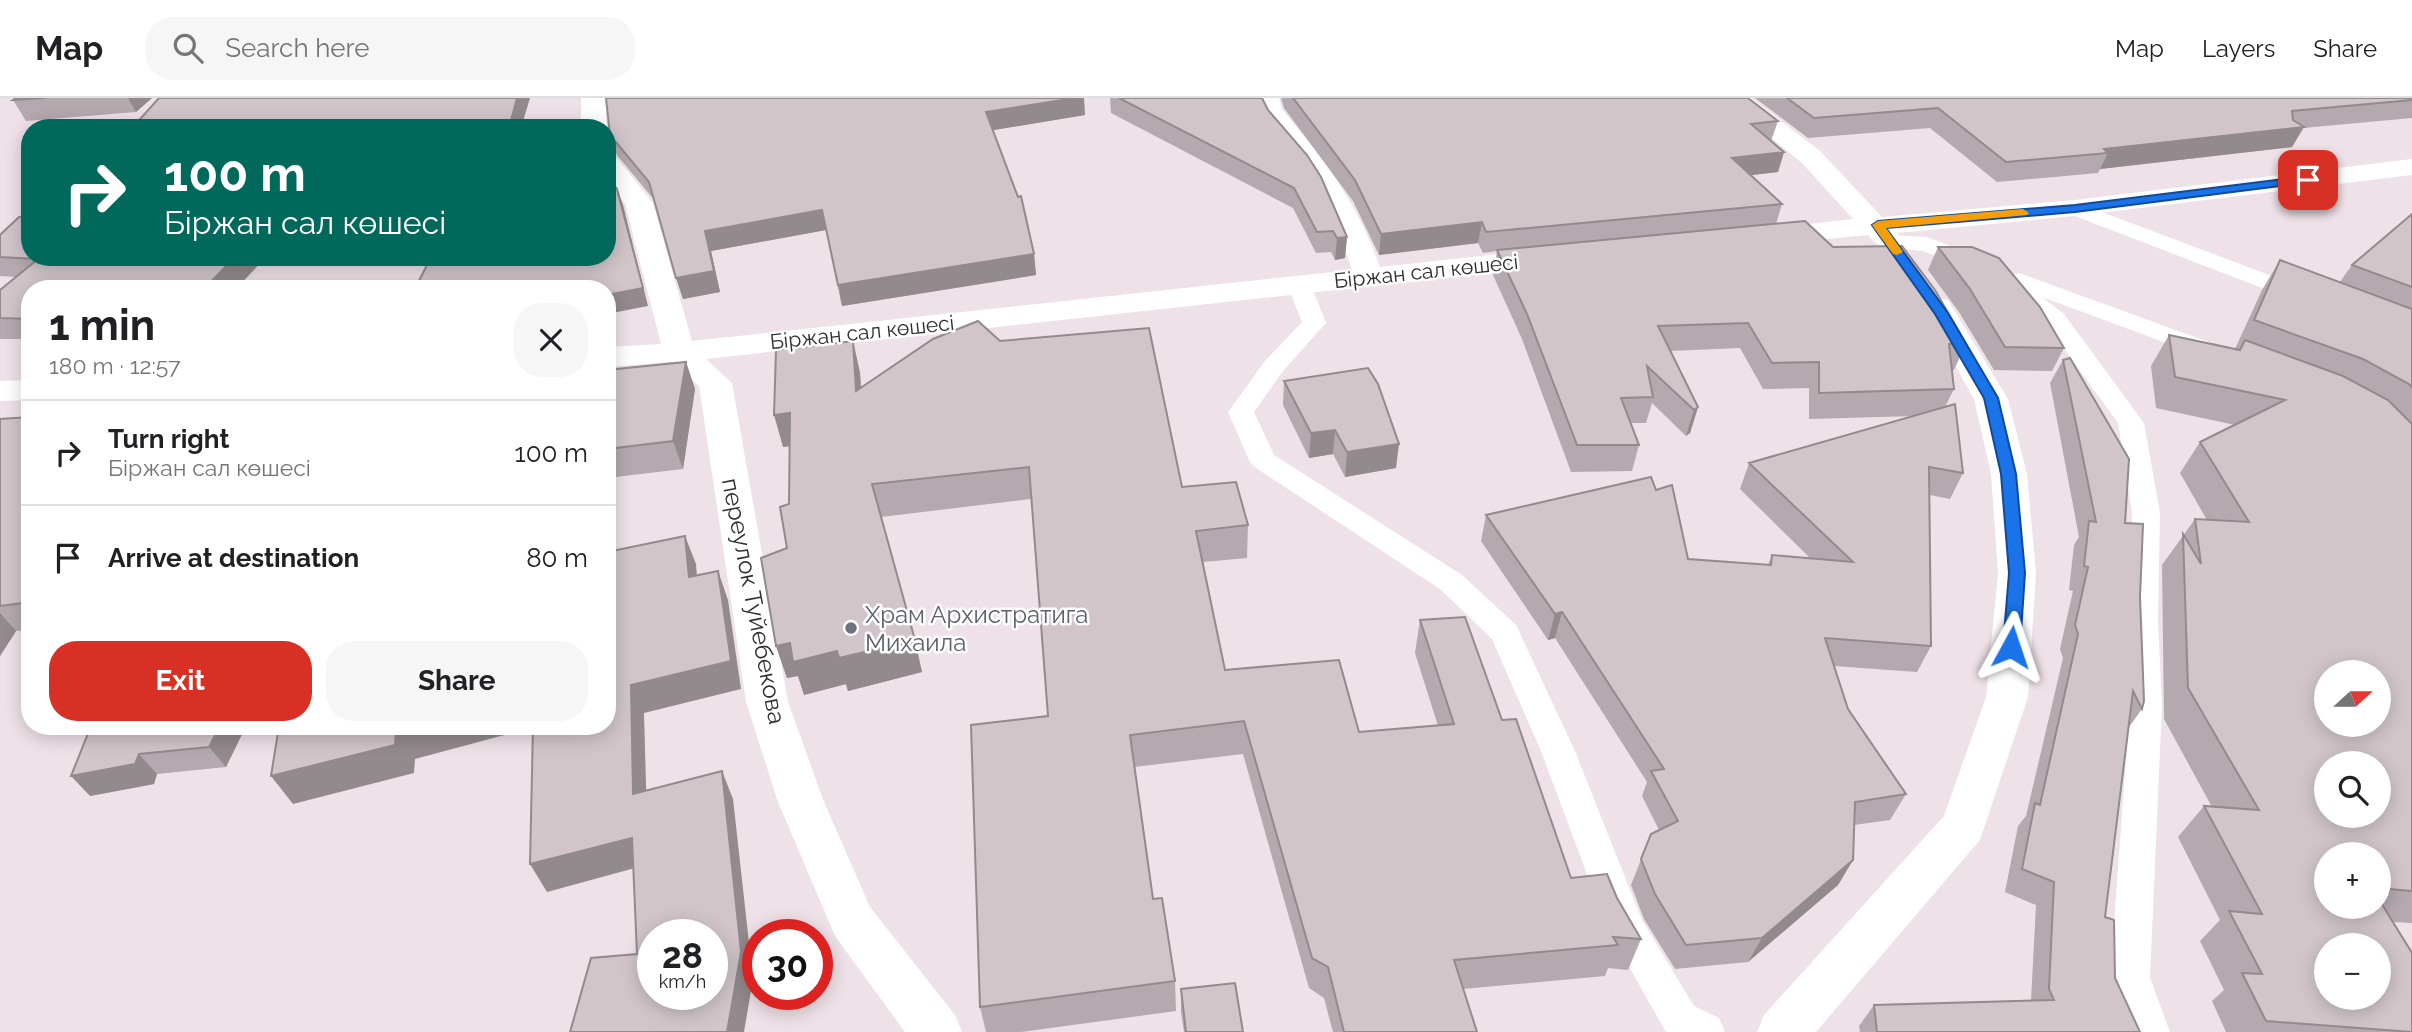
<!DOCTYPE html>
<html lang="en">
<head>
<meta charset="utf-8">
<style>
	:root { --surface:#fff; --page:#f6f6f6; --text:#202124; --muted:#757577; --line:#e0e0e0; --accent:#d93025 }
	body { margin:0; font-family:Raleway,sans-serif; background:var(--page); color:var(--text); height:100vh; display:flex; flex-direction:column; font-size:26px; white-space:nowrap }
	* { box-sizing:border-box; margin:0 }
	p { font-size:23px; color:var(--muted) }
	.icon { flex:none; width:38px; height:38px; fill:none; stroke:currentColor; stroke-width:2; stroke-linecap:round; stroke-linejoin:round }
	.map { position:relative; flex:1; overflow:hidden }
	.details { position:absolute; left:21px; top:182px; width:595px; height:455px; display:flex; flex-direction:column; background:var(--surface); border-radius:28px; box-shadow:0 4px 18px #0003 }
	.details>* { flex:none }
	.banner { position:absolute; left:21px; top:21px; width:595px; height:147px; border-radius:28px; box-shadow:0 4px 18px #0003; background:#00695c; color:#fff; overflow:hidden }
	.needle { width:46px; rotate:69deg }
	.tools { position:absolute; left:2314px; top:562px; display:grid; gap:14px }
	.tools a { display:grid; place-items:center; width:77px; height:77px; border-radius:50%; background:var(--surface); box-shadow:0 4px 18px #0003; font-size:35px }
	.speed { position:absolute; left:637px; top:821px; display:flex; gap:14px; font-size:35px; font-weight:700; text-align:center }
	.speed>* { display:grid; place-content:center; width:91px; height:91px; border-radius:50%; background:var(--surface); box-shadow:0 4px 18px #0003; line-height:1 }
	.speed small { font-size:18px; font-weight:400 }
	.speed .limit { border:10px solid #d22; background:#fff; color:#111 }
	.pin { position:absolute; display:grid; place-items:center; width:60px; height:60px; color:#fff; margin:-30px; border-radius:14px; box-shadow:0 4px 10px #0006 }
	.me { position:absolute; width:77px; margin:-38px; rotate:5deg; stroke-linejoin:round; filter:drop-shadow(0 0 5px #0008) }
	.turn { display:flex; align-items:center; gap:24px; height:147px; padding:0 28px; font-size:32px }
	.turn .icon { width:91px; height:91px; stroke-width:2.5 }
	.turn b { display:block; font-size:49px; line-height:60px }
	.round { display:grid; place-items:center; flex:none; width:74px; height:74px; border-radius:28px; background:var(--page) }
	.overview { display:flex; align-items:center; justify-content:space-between; height:119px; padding:0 28px }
	h1 { font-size:42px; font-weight:700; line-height:52px }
	.button { display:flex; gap:14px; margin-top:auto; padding:14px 28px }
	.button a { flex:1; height:80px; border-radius:28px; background:var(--accent); color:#fff; font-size:28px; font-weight:700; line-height:80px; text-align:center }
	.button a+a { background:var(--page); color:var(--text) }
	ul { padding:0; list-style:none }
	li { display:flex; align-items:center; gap:21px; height:105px; padding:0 28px; border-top:2px solid var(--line) }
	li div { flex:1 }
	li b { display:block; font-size:26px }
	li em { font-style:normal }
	header { display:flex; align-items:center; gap:42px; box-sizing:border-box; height:98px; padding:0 35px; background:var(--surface); border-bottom:2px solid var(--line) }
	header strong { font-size:33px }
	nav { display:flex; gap:38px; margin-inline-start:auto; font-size:24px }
	.search { width:490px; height:63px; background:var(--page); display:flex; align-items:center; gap:18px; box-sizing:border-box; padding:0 24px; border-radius:28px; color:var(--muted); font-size:26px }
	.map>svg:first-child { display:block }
</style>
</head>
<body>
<header>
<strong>Map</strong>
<div class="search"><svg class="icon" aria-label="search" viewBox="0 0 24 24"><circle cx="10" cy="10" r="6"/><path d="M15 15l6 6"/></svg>Search here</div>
<nav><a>Map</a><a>Layers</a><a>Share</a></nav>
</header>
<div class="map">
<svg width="2412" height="934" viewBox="0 0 2412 934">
	<rect width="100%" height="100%" fill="#eee1e7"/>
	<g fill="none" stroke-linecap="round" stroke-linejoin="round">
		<path fill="#fff" fill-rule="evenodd" d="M 2075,104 L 2312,193 L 2316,198 L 2312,203 L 2296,203 L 2067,115 L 2064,110 Z
			M 1890,137 L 1927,139 L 1982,160 L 1985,165 L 1974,172 L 1923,153 L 1882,149 L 1879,144 L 1882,139 Z
			M 2019,175 L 2214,246 L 2217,251 L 2214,256 L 2196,256 L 2042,199 L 2064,216 L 2144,325 L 2160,415 L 2158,523 L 2162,607 L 2150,880 L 2170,934 L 2130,934 L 2110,880 L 2130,607 L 2126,523 L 2132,415 L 2118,325 L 2046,226 L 1999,185 L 2003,180 Z
			M 1299,180 L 1307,182 L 1311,187 L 1326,225 L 1283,273 L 1254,314 L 1274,357 L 1462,477 L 1516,527 L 1575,653 L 1642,822 L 1694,908 L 1719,920 L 1725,934 L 1666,934 L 1607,830 L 1541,653 L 1492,541 L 1440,491 L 1253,368 L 1249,362 L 1228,314 L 1265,263 L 1302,224 L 1287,187 L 1291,182 Z"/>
		<path fill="#fff" fill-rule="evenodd" d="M 581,0 L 605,0 L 607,30 L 581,30 Z
			M 1255,0 L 1279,0 L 1282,11 C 1324,62 1358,105 1380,169 L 1545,151 L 1555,154 L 1560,160 L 1555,166 L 1545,169 L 706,261 L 732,285 L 788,604 L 824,704 L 870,809 L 955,917 L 962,934 L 905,934 L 835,838 L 778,704 L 746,604 L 699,288 L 671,264 L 607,269 L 607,249 L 661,246 L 625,106 L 607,83 L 607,57 L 616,59 L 653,105 L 692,243 L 1352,172 C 1341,139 1329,108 1310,79 C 1293,53 1262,31 1255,0 Z
			M 1723,0 L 1751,0 L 1820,53 L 1882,119 L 2075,102 L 2412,61 L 2412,77 L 2075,118 L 1897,135 L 1901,141 L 1897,147 C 1883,151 1877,148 1868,137 L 1765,147 L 1755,144 L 1751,138 L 1755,132 L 1853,121 L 1802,65 Z
			M 1937,200 L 1948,202 L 2008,301 L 2027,376 L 2036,475 L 2028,599 L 1980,742 L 1816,934 L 1757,934 L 1764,917 L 1944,718 L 1986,599 L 1998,475 L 1991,376 L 1974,301 L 1922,209 L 1926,202 Z
			M 30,282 L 30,302 L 0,303 L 0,283 Z"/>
	</g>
	<path fill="#b4a9ae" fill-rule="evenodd" d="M 16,0 L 152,0 L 136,14 L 26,23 L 13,2 Z
		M 1110,0 L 1262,0 L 1268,12 L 1347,139 L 1345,160 L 1335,162 L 1331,154 L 1316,155 L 1293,110 L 1111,15 Z
		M 1281,0 L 1748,0 L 1778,23 L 1771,43 L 1784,54 L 1778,74 L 1751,77 L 1782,106 L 1776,126 L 1833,149 L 1966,246 L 1954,272 L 1952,272 L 1954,291 L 1945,309 L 1963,375 L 1950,401 L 1930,397 L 1931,548 L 1917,574 L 1834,568 L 1848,611 L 1906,696 L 1890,722 L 1854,727 L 1853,762 L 1838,787 L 1748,864 L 1675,871 L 1644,821 L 1631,787 L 1651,736 L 1659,732 L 1642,698 L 1647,684 L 1555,540 L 1548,542 L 1481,443 L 1486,417 L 1656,392 L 1688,461 L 1768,467 L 1772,457 L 1810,460 L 1740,391 L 1749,365 L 1915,318 L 1809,321 L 1809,290 L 1763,291 L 1740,250 L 1670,253 L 1698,309 L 1690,335 L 1686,338 L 1652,305 L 1646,325 L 1631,325 L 1639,347 L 1632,373 L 1571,374 L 1522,241 L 1493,177 L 1497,153 L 1483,155 L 1478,145 L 1379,157 L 1353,103 L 1284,10 Z
		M 1755,0 L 2412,0 L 2412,20 L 2303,30 L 2292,49 L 2100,71 L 2098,75 L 1997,84 L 1930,30 L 1808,40 Z
		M 1085,17 L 993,32 L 1034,156 L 1036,177 L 842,208 L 826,132 L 711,153 L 720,194 L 683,201 L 655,103 L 617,57 L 610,37 Z
		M 2412,116 L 2412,825 L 2393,824 L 2412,934 L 2226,934 L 2212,903 L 2224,892 L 2200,843 L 2220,822 L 2178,739 L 2204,708 L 2212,709 L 2164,621 L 2162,467 L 2195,421 L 2207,422 L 2180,375 L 2200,344 L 2235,327 L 2156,310 L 2151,268 L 2169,237 L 2235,251 L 2262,192 L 2280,162 L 2340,184 L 2352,167 ZM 2378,756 L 2378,808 L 2326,808 Z
		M 0,137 L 266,159 L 30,191 L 30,241 L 0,241 L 0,192 L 15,179 L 0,178 Z
		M 1938,149 L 2064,250 L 2052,273 L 1994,272 L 1959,214 L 1928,172 Z
		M 853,243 L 860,275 L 861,290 L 1000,243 L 1182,389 L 1248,427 L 1247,460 L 1203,464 L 1225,572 L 1359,634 L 1438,628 L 1415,555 L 1420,522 L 1502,622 L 1571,780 L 1617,800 L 1641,841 L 1628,872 L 1608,870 L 1605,878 L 1463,891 L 1477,934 L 1333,934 L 1324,900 L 1309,890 L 1243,656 L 1134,669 L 1153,801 L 1175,883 L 1176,913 L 1021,934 L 986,934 L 980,909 L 1048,618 L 1031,401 L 881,419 L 922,574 L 848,593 L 846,586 L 804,597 L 798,578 L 787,580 L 776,548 L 787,450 L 789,406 L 789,348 L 783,349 Z
		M 2063,262 L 2125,425 L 2140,499 L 2142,611 L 2129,629 L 2105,819 L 2115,880 L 2140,934 L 1860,934 L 1859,928 L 1874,907 L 2031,903 L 2036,807 L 2005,794 L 2018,728 L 2026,718 L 2063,560 L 2060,551 L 2073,493 L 2069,492 L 2074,447 L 2079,439 L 2050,285 Z
		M 686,264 L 695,291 L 683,371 L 607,380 L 607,272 Z
		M 1284,283 L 1396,370 L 1345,379 L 1333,356 L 1309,360 L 1283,307 Z
		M 30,319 L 30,532 L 16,533 L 0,558 L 0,321 Z
		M 91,628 L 246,628 L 226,669 L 157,676 L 154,686 L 90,698 Z
		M 1181,891 L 1243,934 L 1184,934 L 1181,914 Z"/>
	<path fill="#928a8d" d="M 128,0 L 152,0 L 136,14 Z
		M 517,0 L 530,0 L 521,30 L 509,30 Z
		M 1075,0 L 1084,0 L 1085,17 L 988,33 L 986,14 Z
		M 2304,29 L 2292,49 L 2100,71 L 2108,55 L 2104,51 Z
		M 1784,54 L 1778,74 L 1726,80 L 1732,60 Z
		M 617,91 L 623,107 L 648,208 L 607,216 L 607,197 Z
		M 822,112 L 826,132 L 711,153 L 720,194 L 683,201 L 676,180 L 705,133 Z
		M 1482,124 L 1478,145 L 1379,157 L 1381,136 Z
		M 1347,139 L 1345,160 L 1335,162 L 1337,140 Z
		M 1034,156 L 1036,177 L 842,208 L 838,187 Z
		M 235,159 L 266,159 L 236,191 L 204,191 Z
		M 853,243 L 860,275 L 863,325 L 856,293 Z
		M 686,264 L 695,291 L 683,371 L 673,343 Z
		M 1698,309 L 1690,335 L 1686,338 L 1694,312 Z
		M 790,315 L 798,347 L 783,349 L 774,317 Z
		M 1335,332 L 1333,356 L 1309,360 L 1311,335 Z
		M 1399,346 L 1396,370 L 1345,379 L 1347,354 Z
		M 685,438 L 696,466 L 699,508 L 689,479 Z
		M 718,473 L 728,502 L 741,591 L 644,615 L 647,723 L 633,696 L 631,587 Z
		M 1562,514 L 1555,540 L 1548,542 L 1555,516 Z
		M 0,515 L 16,533 L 0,558 Z
		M 915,542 L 922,574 L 848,593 L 846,586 L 804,597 L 798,578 L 787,580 L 776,548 L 790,545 L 837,553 Z
		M 220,628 L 246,628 L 226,669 L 209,649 Z
		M 413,628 L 538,628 L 415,661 L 414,675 L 293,706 L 271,678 L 396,632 Z
		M 139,656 L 157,676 L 154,686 L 90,698 L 71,678 Z
		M 722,673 L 733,701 L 753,881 L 744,934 L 727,934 Z
		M 632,740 L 646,767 L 547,794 L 530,766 Z
		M 1853,762 L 1838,787 L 1748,864 L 1762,840 Z"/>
	<path fill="#d1c5ca" stroke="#928a8d" stroke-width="2" fill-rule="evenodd" d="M 16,0 L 45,0 L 13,2 Z
		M 159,0 L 517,0 L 509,30 L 132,30 Z
		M 606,0 L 1075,0 L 986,14 L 1018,99 L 1021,98 L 1034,156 L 838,187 L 822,112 L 705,133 L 714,173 L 676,180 L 649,84 L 610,37 Z
		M 1119,0 L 1262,0 L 1268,12 L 1307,57 L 1321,79 L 1347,139 L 1337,140 L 1333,133 L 1317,134 L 1294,90 Z
		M 1293,0 L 1748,0 L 1778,23 L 1751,26 L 1784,54 L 1732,60 L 1782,106 L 1486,134 L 1482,124 L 1381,136 L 1355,82 Z
		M 1787,0 L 2412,0 L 2412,2 L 2292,13 L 2293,22 L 2304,29 L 2104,51 L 2108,55 L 2006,64 L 1938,10 L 1814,20 Z
		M 607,78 L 617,91 L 643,190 L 607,197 L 607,191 L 415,191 L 431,159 L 607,159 Z
		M 2412,116 L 2412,189 L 2352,167 Z
		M 19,119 L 30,119 L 30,159 L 235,159 L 204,191 L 30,191 L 30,221 L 0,220 L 0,192 L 38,161 L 0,159 L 0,137 Z
		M 1805,123 L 1833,149 L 1902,148 L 1935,192 L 1966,246 L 1949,246 L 1954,291 L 1819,295 L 1819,264 L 1772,265 L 1748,225 L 1658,228 L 1698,309 L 1694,312 L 1647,268 L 1653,299 L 1621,300 L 1639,347 L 1577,347 L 1527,216 L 1497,152 Z
		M 1938,149 L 1972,149 L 1999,160 L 2040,209 L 2064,250 L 2005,249 L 1970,191 Z
		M 2280,162 L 2412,211 L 2412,289 L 2409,286 L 2363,261 L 2254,222 Z
		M 978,223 L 1000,243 L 1149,230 L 1182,389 L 1236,384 L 1248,427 L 1196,433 L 1225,572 L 1339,562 L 1359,634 L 1454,626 L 1420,522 L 1465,519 L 1502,622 L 1516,621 L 1571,780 L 1607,776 L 1617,800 L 1641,841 L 1613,839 L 1618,847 L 1454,862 L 1477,934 L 1344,934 L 1328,869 L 1312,860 L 1244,623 L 1130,637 L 1153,801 L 1162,800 L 1175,883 L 980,909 L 971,627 L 1048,618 L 1029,369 L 872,386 L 915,542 L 839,560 L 837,553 L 793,564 L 790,545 L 776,548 L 761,460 L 787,450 L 780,409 L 789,406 L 790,315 L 774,317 L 776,252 L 853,243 L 856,293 L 933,241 Z
		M 2169,237 L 2240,252 L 2245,242 L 2343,278 L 2388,302 L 2412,326 L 2412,793 L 2378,790 L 2378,756 L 2326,756 L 2326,808 L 2378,808 L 2378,800 L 2412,855 L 2412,934 L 2266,923 L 2242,875 L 2262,876 L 2229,813 L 2262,816 L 2204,708 L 2259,712 L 2188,590 L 2183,436 L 2201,466 L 2195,421 L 2249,424 L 2200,344 L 2285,302 L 2175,279 ZM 2326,574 L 2378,574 L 2378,626 L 2326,626 ZM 2326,665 L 2378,665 L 2378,718 L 2326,718 ZM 2326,847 L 2378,847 L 2378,900 L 2326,900 Z
		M 2070,260 L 2129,361 L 2125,425 L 2143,426 L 2140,499 L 2144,603 L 2142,611 L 2133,593 L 2105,819 L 2114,822 L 2115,880 L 2140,934 L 1877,934 L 1874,907 L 2054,902 L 2049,891 L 2054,784 L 2022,771 L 2035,705 L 2040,707 L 2078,536 L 2075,527 L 2088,469 L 2084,468 L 2089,423 L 2096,424 L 2063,262 Z
		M 686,264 L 673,343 L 607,351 L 607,272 Z
		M 1368,270 L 1378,286 L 1399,346 L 1347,354 L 1335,332 L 1311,335 L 1284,283 Z
		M 1955,306 L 1963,375 L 1929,369 L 1931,548 L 1825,540 L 1848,611 L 1906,696 L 1855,704 L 1853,762 L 1762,840 L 1686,847 L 1655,796 L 1641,761 L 1651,736 L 1678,723 L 1651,673 L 1664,671 L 1562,514 L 1555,516 L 1486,417 L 1651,379 L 1656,392 L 1672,387 L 1688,461 L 1771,467 L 1772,457 L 1853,464 L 1749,365 Z
		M 30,319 L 30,504 L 0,508 L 0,321 Z
		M 685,438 L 689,479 L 718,473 L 731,563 L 631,587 L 633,696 L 722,673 L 741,854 L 727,934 L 570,934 L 591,860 L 637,856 L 632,740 L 530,766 L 533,628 L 607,628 L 607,454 ZM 653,836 L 712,836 L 712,896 L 653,896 Z
		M 91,628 L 220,628 L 209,649 L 139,656 L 135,666 L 71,678 Z
		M 279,628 L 413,628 L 396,632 L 395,647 L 271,678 Z
		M 1235,885 L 1243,934 L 1186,934 L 1181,891 Z"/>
	<path fill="#1a73e8" stroke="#114b97" stroke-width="2" d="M 2308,78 L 2314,82 L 2312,84 L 2075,114 L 1886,130 L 1948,215 L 1998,300 L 2016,376 L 2025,475 L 2020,549 L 2011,556 L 2005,554 L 2003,549 L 2009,475 L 2001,376 L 1984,300 L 1935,216 L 1872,127 L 1878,123 L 2075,107 Z"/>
	<path fill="#f59e0b" d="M 2023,111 L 2029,115 L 2027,117 L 1886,130 L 1903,154 L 1897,157 L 1893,156 L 1872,127 L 1878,123 Z"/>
	<circle fill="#6b7280" stroke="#fff" stroke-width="2.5" cx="851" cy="530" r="7"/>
	<g text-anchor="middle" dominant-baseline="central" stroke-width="5" stroke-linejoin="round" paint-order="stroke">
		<g font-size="21" fill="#2e2e2e" stroke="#fff">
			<text transform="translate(1426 173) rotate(-6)">Біржан сал көшесі</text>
			<text transform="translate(862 234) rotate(-6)">Біржан сал көшесі</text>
		</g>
		<g font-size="24" fill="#2e2e2e" stroke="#fff">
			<text transform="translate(754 503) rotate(79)">переулок Туйебекова</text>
		</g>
		<g font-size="24" fill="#5b616d" stroke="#fff" text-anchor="start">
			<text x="865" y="516">Храм Архистратига<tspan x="865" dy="28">Михаила</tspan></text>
		</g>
	</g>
</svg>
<div class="tools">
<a><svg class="needle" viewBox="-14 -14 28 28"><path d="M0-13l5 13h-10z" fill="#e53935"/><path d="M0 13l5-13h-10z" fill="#757577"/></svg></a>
<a><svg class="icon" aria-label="search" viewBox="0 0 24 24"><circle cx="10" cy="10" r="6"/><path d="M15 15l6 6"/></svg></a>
<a>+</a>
<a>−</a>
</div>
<div class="speed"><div>28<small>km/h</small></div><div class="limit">30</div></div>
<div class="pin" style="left:2308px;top:82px;background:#d93025"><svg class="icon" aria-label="arrive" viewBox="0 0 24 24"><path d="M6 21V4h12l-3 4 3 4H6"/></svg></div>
<svg class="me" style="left:2011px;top:549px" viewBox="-20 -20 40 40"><path d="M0-17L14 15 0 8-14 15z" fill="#1a73e8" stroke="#fff" stroke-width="4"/></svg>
<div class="banner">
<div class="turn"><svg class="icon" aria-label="right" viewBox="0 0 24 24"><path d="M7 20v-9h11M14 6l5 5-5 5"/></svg><div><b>100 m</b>Біржан сал көшесі</div></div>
</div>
<section class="details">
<div class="overview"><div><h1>1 min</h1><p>180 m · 12:57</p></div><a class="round"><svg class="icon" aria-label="close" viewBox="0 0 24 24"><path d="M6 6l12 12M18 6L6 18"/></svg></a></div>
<ul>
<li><svg class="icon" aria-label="right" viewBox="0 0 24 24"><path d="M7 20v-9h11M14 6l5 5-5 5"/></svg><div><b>Turn right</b><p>Біржан сал көшесі</p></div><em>100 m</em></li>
<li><svg class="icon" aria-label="arrive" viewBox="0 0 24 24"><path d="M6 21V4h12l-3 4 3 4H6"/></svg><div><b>Arrive at destination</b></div><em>80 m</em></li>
</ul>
<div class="button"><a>Exit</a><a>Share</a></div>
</section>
</div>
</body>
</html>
